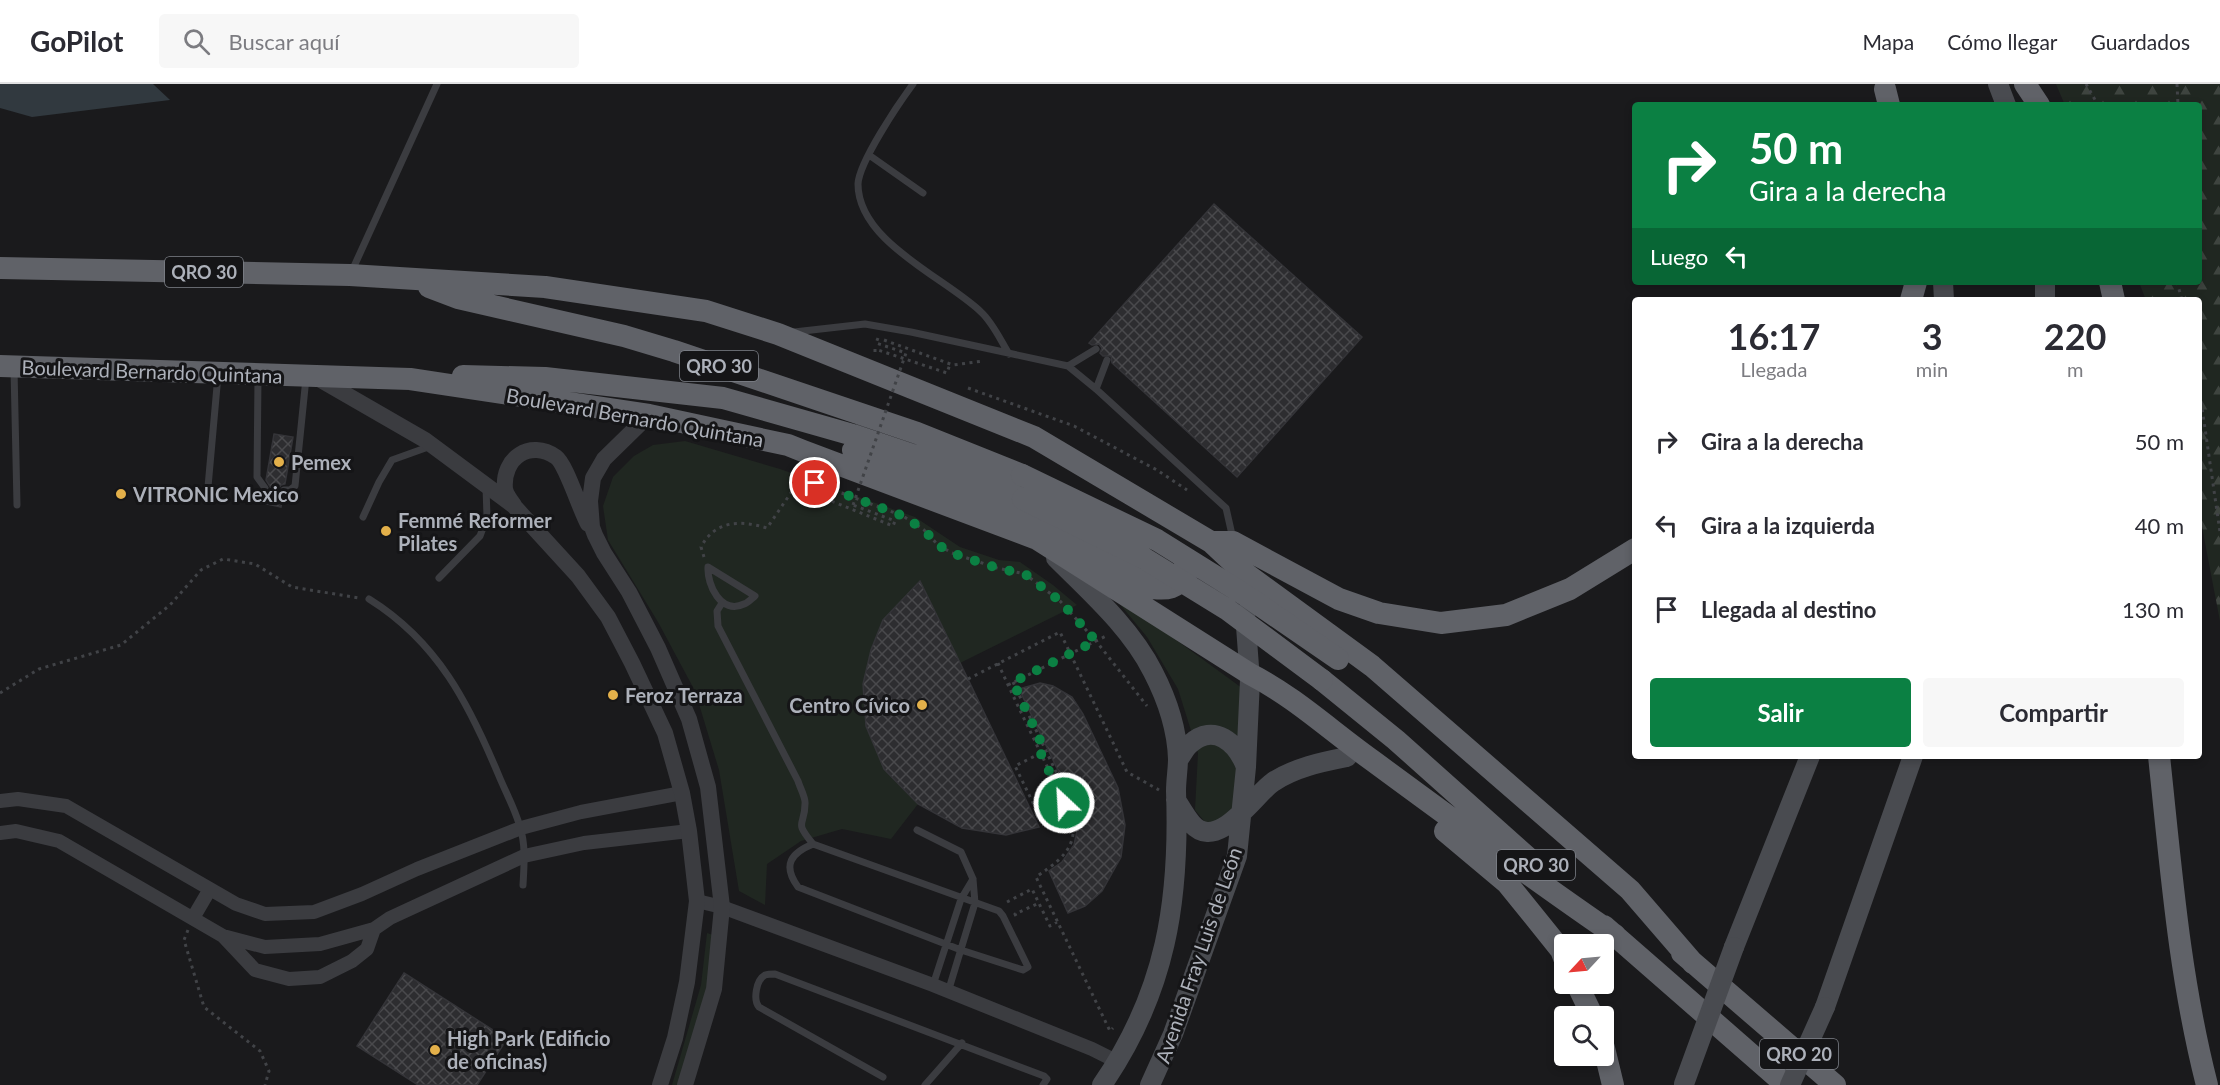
<!DOCTYPE html>
<html lang="es">
<head>
<meta charset="utf-8">
<style>
	:root { --surface:#fff; --page:#f7f7f7; --text:#2b2b33; --muted:#7c7c81; --line:#e1e1e2; --accent:#0b8043 }
	body { margin:0; font-family:Lato,sans-serif; background:var(--page); color:var(--text); height:100vh; display:flex; flex-direction:column; font-size:22px; white-space:nowrap }
	* { box-sizing:border-box; margin:0 }
	p { font-size:20px; color:var(--muted) }
	.icon { flex:none; width:33px; height:33px; fill:none; stroke:currentColor; stroke-width:2; stroke-linecap:round; stroke-linejoin:round }
	.map { position:relative; flex:1; overflow:hidden }
	.sheet { position:absolute; left:1632px; top:213px; width:570px; height:462px; display:flex; flex-direction:column; background:var(--surface); border-radius:6px; box-shadow:0 3px 9px #0003 }
	.sheet>* { flex:none }
	.guide { position:absolute; left:1632px; top:18px; width:570px; height:183px; border-radius:6px; box-shadow:0 3px 9px #0003; background:#0b8043; color:#fff; overflow:hidden }
	.needle { width:39px; rotate:244deg }
	.fabs { position:absolute; left:1554px; top:850px; display:grid; gap:12px }
	.fabs a { display:grid; place-items:center; width:60px; height:60px; border-radius:6px; background:var(--surface); box-shadow:0 3px 9px #0003; font-size:30px }
	.pin { position:absolute; display:grid; place-items:center; width:51px; height:51px; color:#fff; margin:-26px; border:3px solid #fff; border-radius:50%; box-shadow:0 2px 6px #0007 }
	.me { position:absolute; width:66px; margin:-33px; rotate:335deg; stroke-linejoin:round; filter:drop-shadow(0 0 4px #0008) }
	.turn { display:flex; align-items:center; gap:21px; height:126px; padding:0 18px; font-size:27px }
	.turn .icon { width:78px; height:78px; stroke-width:2.5 }
	.turn b { display:block; font-size:42px; line-height:51px }
	.then { display:flex; align-items:center; height:57px; padding:0 18px; background:#0003; gap:12px; font-size:22px }
	.eta { display:flex; justify-content:space-evenly; align-items:center; height:102px; text-align:center }
	.eta b { font-size:36px; font-weight:700; line-height:42px }
	.button { display:flex; gap:12px; margin-top:auto; padding:12px 18px }
	.button a { flex:1; height:69px; border-radius:6px; background:var(--accent); color:#fff; font-size:24px; font-weight:700; line-height:69px; text-align:center }
	.button a+a { background:var(--page); color:var(--text) }
	ul { padding:0; list-style:none }
	li { display:flex; align-items:center; gap:18px; height:84px; padding:0 18px }
	li div { flex:1 }
	li b { display:block; font-size:22px }
	li em { font-style:normal }
	header { display:flex; align-items:center; gap:36px; box-sizing:border-box; height:84px; padding:0 30px; background:var(--surface); border-bottom:2px solid var(--line) }
	header strong { font-size:28px }
	nav { display:flex; gap:33px; margin-inline-start:auto; font-size:21px }
	.search { width:420px; height:54px; background:var(--page); display:flex; align-items:center; gap:15px; box-sizing:border-box; padding:0 21px; border-radius:6px; color:var(--muted); font-size:22px }
	.map>svg:first-child { display:block }
</style>
</head>
<body>
<header>
<strong>GoPilot</strong>
<div class="search"><svg class="icon" aria-label="search" viewBox="0 0 24 24"><circle cx="10" cy="10" r="6"/><path d="M15 15l6 6"/></svg>Buscar aquí</div>
<nav><a>Mapa</a><a>Cómo llegar</a><a>Guardados</a></nav>
</header>
<div class="map">
<svg width="2220" height="1001" viewBox="0 0 2220 1001">
	<defs>
		<pattern id="forest-firs" width="22" height="20" patternUnits="userSpaceOnUse" patternTransform="scale(1.5)"><rect width="22" height="20" fill="#202721"/><path d="M5 1l3.5 6h-7zM16 11l3.5 6h-7z" fill="#3e443f"/></pattern>
		<pattern id="building-cross-hatch" width="8" height="8" patternUnits="userSpaceOnUse" patternTransform="scale(1.5)"><rect width="8" height="8" fill="#2d2d30"/><path d="M0 0l8 8M0 8l8-8" fill="none" stroke="#49494c"/></pattern>
	</defs>
	<rect width="100%" height="100%" fill="#1a1a1c"/>
	<path fill="url(#forest-firs)" d="M 2056,0 L 2220,0 L 2220,537 L 2199,427 L 2199,216 L 2146,216 L 2139,198 L 2199,198 L 2199,21 L 2065,21 Z"/>
	<path fill="#202721" d="M 685,357 L 780,385 L 915,433 L 960,463 L 999,476 L 1020,478 L 1053,501 L 1077,521 L 960,579 L 920,498 L 871,566 L 863,600 L 866,642 L 884,685 L 918,720 L 891,755 L 842,745 L 801,757 L 767,780 L 765,821 L 739,807 L 719,686 L 695,607 L 658,538 L 608,456 L 603,422 L 613,393 L 634,372 L 653,361 Z
		M 1109,507 L 1242,604 L 1238,728 L 1209,743 L 1195,726 L 1198,669 L 1178,605 L 1147,553 Z
		M 707,849 L 713,851 L 709,899 L 681,1001 L 672,1001 L 701,901 Z"/>
	<path fill="#31393f" d="M 0,0 L 153,0 L 170,16 L 32,33 L 0,24 Z"/>
	<path fill="url(#building-cross-hatch)" stroke="#343438" stroke-width="1.5" d="M 1214,120 L 1362,253 L 1237,393 L 1112,279 L 1111,272 L 1103,272 L 1100,269 L 1102,264 L 1099,260 L 1092,261 L 1089,259 Z
		M 274,350 L 293,353 L 285,400 L 281,401 L 278,405 L 279,409 L 283,411 L 281,423 L 262,419 L 264,409 L 269,408 L 271,404 L 266,396 Z
		M 920,497 L 968,595 L 1039,743 L 1006,751 L 962,744 L 918,720 L 884,685 L 866,642 L 863,600 L 871,566 L 883,536 Z
		M 1040,599 L 1053,602 L 1072,613 L 1083,630 L 1118,704 L 1125,741 L 1121,773 L 1102,807 L 1085,822 L 1068,829 L 1049,787 L 1062,778 L 1074,761 L 1078,742 L 1075,722 L 1019,605 Z
		M 404,889 L 507,955 L 477,1001 L 418,1001 L 357,962 Z"/>
	<g fill="none" stroke-linecap="round" stroke-linejoin="round">
		<path stroke="#414347" stroke-width="3" stroke-dasharray="3 4.5" stroke-linecap="butt" d="M 2086,0 L 2098,21
			M 2177,0 L 2178,21
			M 2177,198 L 2182,216
			M 878,254 L 876,259 L 906,269
			M 884,256 L 953,281 L 983,277
			M 875,268 L 875,265 L 947,289 L 950,280
			M 2199,303 L 2220,448
			M 968,304 L 1074,342 L 1157,386 L 1187,406
			M 819,403 L 817,402 L 814,410 L 893,442 L 895,437 L 853,421
			M 704,473 L 701,463 C 715,436 741,436 767,444 L 799,397 L 815,399 L 903,432 L 924,446 L 938,461 L 952,469 L 997,484 L 1025,490 L 1060,517 L 1096,557 L 1147,622
			M 998,579 C 1019,626 1043,672 1064,719 L 1039,731 L 1015,682 L 1045,667
			M 968,595 L 1060,548 L 1127,688 L 1159,706
			M 1013,598 L 1069,715 C 1080,759 1071,769 1036,793 L 1110,947 L 1113,944
			M 1008,601 L 1108,551
			M 0,609 L 39,585 L 121,561 L 170,521 L 201,486 L 223,475 L 255,480 L 292,503 L 359,514
			M 1007,818 L 1032,805 L 1050,842 L 1057,838
			M 1016,832 L 1015,830 L 1039,819
			M 188,846 L 184,856 L 204,923 L 260,967 L 269,987 L 265,1001"/>
		<path stroke="#3b3c40" stroke-width="7" d="M 913,0 C 899,19 859,78 858,100 C 858,158 946,194 981,228 C 993,239 1001,257 1009,270
			M 869,71 L 923,109
			M 351,189 L 437,0
			M 794,248 L 865,240 L 911,248 L 1068,282 L 1096,305 L 1226,424 L 1233,455
			M 1068,282 L 1096,265
			M 14,285 L 17,421
			M 258,294 L 257,393 L 265,404
			M 1096,305 L 1107,276
			M 284,406 L 290,406 L 295,402 L 306,294
			M 207,414 L 218,291
			M 363,433 L 379,398 L 392,376 L 431,362
			M 708,483 L 755,512 C 752,514 748,519 744,520 C 721,531 707,501 708,483 Z
			M 439,494 L 480,452 L 487,433 L 486,403
			M 369,515 C 438,558 469,620 499,692 C 506,709 515,725 520,743 C 526,761 524,782 523,801
			M 722,519 L 717,527 L 718,542 L 798,697 C 800,704 806,714 805,720 C 805,743 793,736 813,760
			M 917,746 L 961,768 L 973,795 L 975,819 L 948,908
			M 813,760 L 999,827 L 1003,832 L 1028,883 L 1023,886 L 961,866 L 798,803 C 782,781 791,769 813,760 Z
			M 933,901 L 961,815 L 973,795
			M 883,993 L 759,923 C 753,916 756,896 765,891 C 768,890 772,890 775,890 L 1044,992 L 1047,995 L 1043,1001
			M 925,1001 L 962,959"/>
		<path stroke="#3b3c40" stroke-width="14" d="M 0,717 L 18,715 L 66,722 L 236,820 L 265,830 L 314,828 L 362,810 L 417,785 L 521,744 L 581,728 L 682,709
			M 0,749 L 16,747 L 59,757 L 223,852 L 265,863 L 320,860 L 374,845 L 390,834 L 524,772 L 584,759 L 689,747
			M 697,817 L 722,823 L 933,901 L 1092,965 L 1118,978
			M 193,834 L 210,805
			M 223,852 L 255,886 L 289,895 L 320,893 L 352,877 L 367,865 L 374,845"/>
		<path stroke="#3b3c40" stroke-width="16" d="M 314,292 L 425,356 L 514,422 L 578,492 L 608,533 L 632,579 L 665,649 L 682,709 L 689,747 L 697,817 L 687,898 L 675,954 L 660,1001
			M 649,331 L 604,375 L 593,394 L 590,417 L 592,443 L 595,451 L 604,469 L 629,508 L 658,564 L 689,635 L 708,703 L 722,823 L 714,905 L 685,1001
			M 514,421 C 511,417 506,410 505,405 C 502,374 530,355 556,373 C 566,380 580,426 588,440"/>
		<path stroke="#494b50" stroke-width="20" d="M 1998,0 L 2006,21
			M 1943,198 L 1944,216
			M 2045,216 L 2045,198
			M 1056,474 C 1090,508 1131,544 1153,588 C 1167,615 1177,644 1178,675 C 1178,685 1176,696 1176,707 C 1180,817 1166,908 1102,1001
			M 1178,676 C 1182,671 1185,664 1190,660 C 1214,638 1237,659 1246,683
			M 1176,716 C 1181,724 1186,733 1192,740 C 1218,769 1254,711 1273,698 C 1296,683 1322,678 1347,673
			M 1734,863 L 1810,672
			M 1825,923 L 1913,672
			M 1150,1001 L 1173,950 L 1237,772 L 1246,683 L 1250,596 L 1245,529"/>
		<path stroke="#606268" stroke-width="22" d="M 2025,0 L 2039,21
			M 1885,5 L 1889,21
			M 0,184 L 350,191 L 545,203 L 706,227 L 778,250 L 1034,353 L 1211,458 L 1242,487 L 1372,582 L 1630,806 L 1693,879
			M 2110,198 L 2114,216
			M 429,203 L 458,214 L 624,252 L 674,267 L 917,349 L 1022,391
			M 1911,216 L 1916,198
			M 0,282 L 410,295 L 649,331 L 788,361 L 803,367 L 1037,455 L 1250,590 C 1295,613 1332,648 1373,677 C 1453,736 1533,795 1615,851
			M 463,292 L 545,294 L 723,314 L 853,351 L 930,377 L 1023,415
			M 853,366 L 1043,440 L 1153,504 C 1168,506 1176,504 1186,492 L 1185,480
			M 1211,458 L 1233,458 L 1339,515 L 1379,529 L 1441,539 L 1506,531 L 1570,505 L 1635,465
			M 1322,596 L 1396,656 L 1535,780
			M 2159,672 C 2171,784 2179,892 2207,1001
			M 1445,747 L 1507,799 L 1561,866 L 1564,874
			M 1604,842 L 1786,1001
			M 1682,869 L 1835,1001
			M 1577,900 L 1593,933
			M 1604,964 L 1613,1001"/>
		<path stroke="#414347" stroke-width="3" stroke-dasharray="3 4.5" stroke-linecap="butt" d="M 853,421 L 906,269"/>
		<path stroke="#494b50" stroke-width="20" d="M 1684,1000 L 1734,863
			M 1790,1001 L 1825,923"/>
		<path stroke="#606268" stroke-width="22" d="M 1022,391 L 1157,456 L 1242,509 L 1338,575
			M 1023,415 L 1142,473 L 1228,526 L 1322,596"/>
	</g>
	<g fill="none" stroke-linecap="round" stroke-linejoin="round">
		<path stroke="#0b8043" stroke-width="10" stroke-dasharray="0 18" d="M 815,399 L 903,432 L 924,446 L 938,461 L 952,469 L 997,484 L 1025,490 L 1060,517 L 1096,557 L 1013,598 L 1045,667 L 1041,670 L 1064,719"/>
	</g>
	<g fill="#e3b04a" stroke="#151517" stroke-width="2">
		<circle cx="279" cy="378" r="6"/>
		<circle cx="121" cy="410" r="6"/>
		<circle cx="386" cy="447" r="6"/>
		<circle cx="613" cy="611" r="6"/>
		<circle cx="922" cy="621" r="6"/>
		<circle cx="435" cy="966" r="6"/>
	</g>
	<g text-anchor="middle" dominant-baseline="central" stroke-width="6" stroke-linejoin="round" paint-order="stroke">
		<g fill="#151517" stroke="#7f8289" stroke-width="1.5">
			<rect x="165" y="173" width="78" height="30" rx="4.5"/>
			<rect x="680" y="267" width="78" height="30" rx="4.5"/>
			<rect x="1497" y="766" width="78" height="30" rx="4.5"/>
			<rect x="1760" y="955" width="78" height="30" rx="4.5"/>
		</g>
		<g font-size="18" font-weight="bold" fill="#adb1ba">
			<text x="204" y="188">QRO 30</text>
			<text x="719" y="282">QRO 30</text>
			<text x="1536" y="781">QRO 30</text>
			<text x="1799" y="970">QRO 20</text>
		</g>
		<g font-size="20" fill="#adb1ba" stroke="#151517">
			<text transform="translate(152 287) rotate(2)">Boulevard Bernardo Quintana</text>
			<text transform="translate(635 333) rotate(10)">Boulevard Bernardo Quintana</text>
			<text transform="translate(1198 871) rotate(-71)">Avenida Fray Luis de León</text>
		</g>
		<g font-size="20" font-weight="bold" fill="#adb1ba" stroke="#151517" text-anchor="start">
			<text x="291" y="378">Pemex</text>
			<text x="133" y="410">VITRONIC Mexico</text>
			<text x="398" y="436">Femmé Reformer<tspan x="398" dy="23">Pilates</tspan></text>
			<text x="625" y="611">Feroz Terraza</text>
			<text x="910" y="621" text-anchor="end">Centro Cívico</text>
			<text x="447" y="954">High Park (Edificio<tspan x="447" dy="23">de oficinas)</tspan></text>
		</g>
	</g>
</svg>
<div class="fabs">
<a><svg class="needle" viewBox="-14 -14 28 28"><path d="M0-13l5 13h-10z" fill="#e53935"/><path d="M0 13l5-13h-10z" fill="#7c7c81"/></svg></a>
<a><svg class="icon" aria-label="search" viewBox="0 0 24 24"><circle cx="10" cy="10" r="6"/><path d="M15 15l6 6"/></svg></a>
</div>
<div class="pin" style="left:815px;top:399px;background:#d93025"><svg class="icon" aria-label="arrive" viewBox="0 0 24 24"><path d="M6 21V4h12l-3 4 3 4H6"/></svg></div>
<svg class="me" style="left:1064px;top:719px" viewBox="-20 -20 40 40"><circle r="17" fill="#0b8043" stroke="#fff" stroke-width="3"/><path d="M0-11L8 9 0 5-8 9z" fill="#fff"/></svg>
<div class="guide">
<div class="turn"><svg class="icon" aria-label="right" viewBox="0 0 24 24"><path d="M7 20v-9h11M14 6l5 5-5 5"/></svg><div><b>50 m</b>Gira a la derecha</div></div>
<div class="then">Luego<svg class="icon" aria-label="left" viewBox="0 0 24 24"><path d="M17 20v-9H6M10 6l-5 5 5 5"/></svg></div>
</div>
<section class="sheet">
<div class="eta">
<div><b>16:17</b><p>Llegada</p></div>
<div><b>3</b><p>min</p></div>
<div><b>220</b><p>m</p></div>
</div>
<ul>
<li><svg class="icon" aria-label="right" viewBox="0 0 24 24"><path d="M7 20v-9h11M14 6l5 5-5 5"/></svg><div><b>Gira a la derecha</b></div><em>50 m</em></li>
<li><svg class="icon" aria-label="left" viewBox="0 0 24 24"><path d="M17 20v-9H6M10 6l-5 5 5 5"/></svg><div><b>Gira a la izquierda</b></div><em>40 m</em></li>
<li><svg class="icon" aria-label="arrive" viewBox="0 0 24 24"><path d="M6 21V4h12l-3 4 3 4H6"/></svg><div><b>Llegada al destino</b></div><em>130 m</em></li>
</ul>
<div class="button"><a>Salir</a><a>Compartir</a></div>
</section>
</div>
</body>
</html>
